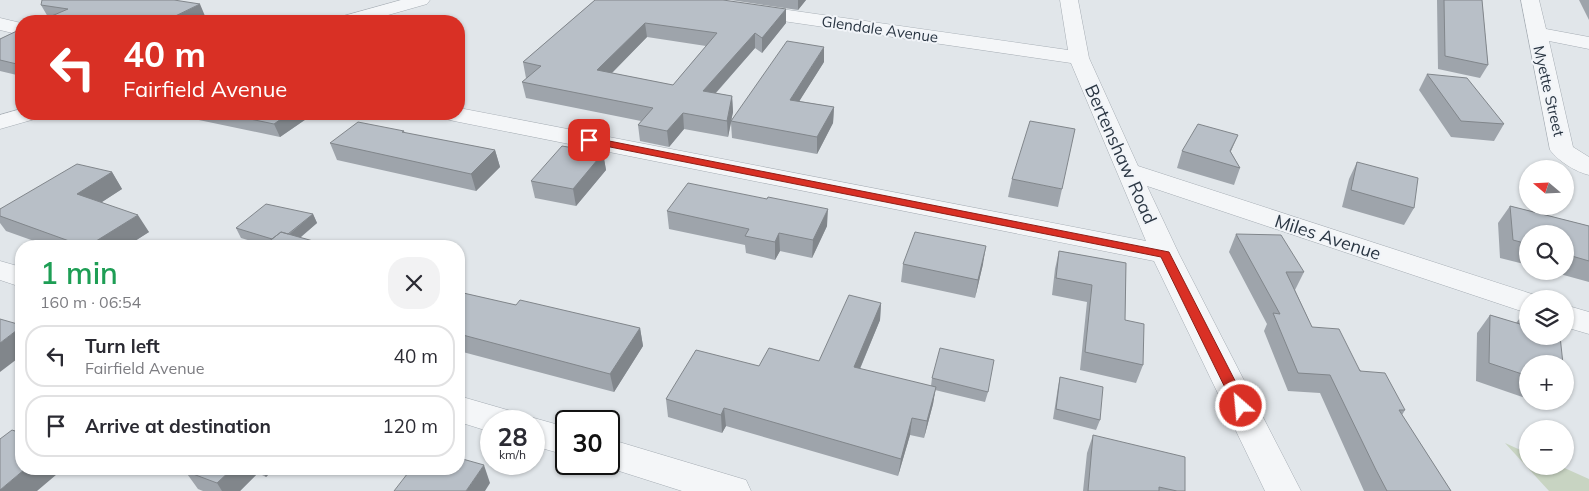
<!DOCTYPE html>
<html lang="en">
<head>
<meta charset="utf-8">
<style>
	:root { --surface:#fff; --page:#f2f2f3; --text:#2b2b33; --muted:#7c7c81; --line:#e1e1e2 }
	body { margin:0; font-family:Mulish,sans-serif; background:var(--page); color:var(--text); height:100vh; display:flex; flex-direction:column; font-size:19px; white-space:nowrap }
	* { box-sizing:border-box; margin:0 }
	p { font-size:16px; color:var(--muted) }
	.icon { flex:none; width:28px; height:28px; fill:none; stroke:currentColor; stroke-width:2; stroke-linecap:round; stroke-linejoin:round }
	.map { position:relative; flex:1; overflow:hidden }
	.panel { position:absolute; left:15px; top:240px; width:450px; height:235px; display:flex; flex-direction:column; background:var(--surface); border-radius:20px; box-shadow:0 1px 4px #0004 }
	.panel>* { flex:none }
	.guide { position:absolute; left:15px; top:15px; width:450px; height:105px; border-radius:20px; box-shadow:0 1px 4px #0004; background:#d93025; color:#fff; overflow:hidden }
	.needle { width:32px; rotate:289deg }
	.tools { position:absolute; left:1519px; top:160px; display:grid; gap:10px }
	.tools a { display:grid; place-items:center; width:55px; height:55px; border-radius:50%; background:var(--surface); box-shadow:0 1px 4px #0004; font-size:25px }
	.speed { position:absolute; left:480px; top:410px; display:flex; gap:10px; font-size:25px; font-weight:700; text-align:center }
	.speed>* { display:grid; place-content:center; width:65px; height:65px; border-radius:50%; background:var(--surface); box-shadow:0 1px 4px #0004; line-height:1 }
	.speed small { font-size:12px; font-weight:400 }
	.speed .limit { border:2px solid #111; border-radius:8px; background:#fff; color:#111 }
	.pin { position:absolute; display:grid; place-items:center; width:42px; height:42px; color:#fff; margin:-21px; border-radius:10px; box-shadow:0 2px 8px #0006 }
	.me { position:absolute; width:55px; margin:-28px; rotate:333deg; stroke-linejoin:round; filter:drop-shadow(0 0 4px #0008) }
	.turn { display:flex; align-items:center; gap:18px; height:105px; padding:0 25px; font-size:22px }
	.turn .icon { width:65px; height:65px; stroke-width:2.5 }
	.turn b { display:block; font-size:35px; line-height:42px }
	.round { display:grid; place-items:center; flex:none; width:52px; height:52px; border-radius:20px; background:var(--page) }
	.overview { display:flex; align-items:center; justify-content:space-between; height:85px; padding:0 25px }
	h1 { font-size:30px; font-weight:600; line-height:38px; color:#1e9e55 }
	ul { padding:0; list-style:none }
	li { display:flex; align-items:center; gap:15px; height:62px; margin:0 10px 8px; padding:0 15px; border:2px solid var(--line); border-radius:20px }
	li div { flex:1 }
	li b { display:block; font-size:19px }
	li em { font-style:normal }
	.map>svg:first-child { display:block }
</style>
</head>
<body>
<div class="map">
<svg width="1589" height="491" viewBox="0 0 1589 491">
	<rect width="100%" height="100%" fill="#e1e6ea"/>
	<path fill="#c8d4c2" d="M 1505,443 L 1527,453 L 1528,466 L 1560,466 L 1589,479 L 1589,491 L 1549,491 Z"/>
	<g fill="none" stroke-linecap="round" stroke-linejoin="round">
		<g stroke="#a6adb4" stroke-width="1">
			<path id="minor" d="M 401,0 L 430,0 L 427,4 L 367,21 L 337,21 L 340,17 Z
				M 671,0 L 718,0 L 1068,50 L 1060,0 L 1078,0 L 1089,58 L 1138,166 L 1538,296 L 1540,299 L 1528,299 L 1528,313 L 1518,310 L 1147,186 L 1179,254 L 1301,491 L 1265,491 L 1154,261 L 454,121 L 446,119 L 443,114 L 459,114 L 459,108 L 1146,241 L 1071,63 L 680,6 L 674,4 Z
				M 1521,0 L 1539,0 L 1546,29 L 1589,37 L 1589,49 L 1549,41 L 1573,147 L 1589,157 L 1589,175 C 1576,172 1558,161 1550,150 Z
				M 0,18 L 21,23 L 21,35 L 0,30 Z
				M 21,109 L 21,114 L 38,114 L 35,119 L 0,129 L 0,115 Z
				M 0,261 L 21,267 L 21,287 L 0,280 Z
				M 1565,305 L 1589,312 L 1589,334 L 1565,327 Z
				M 459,396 L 511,411 L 516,421 L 491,421 L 491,432 L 459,422 Z
				M 534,418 L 566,427 L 566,455 L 534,446 L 534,421 L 525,421 Z
				M 609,439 L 746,480 L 751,491 L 682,491 L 597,464 L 609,464 Z"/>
		</g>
		<use href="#minor" fill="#f4f6f8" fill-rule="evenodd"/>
	</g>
	<path fill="#9ea4ab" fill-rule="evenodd" d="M 595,0 L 786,9 L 786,23 L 762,53 L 755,48 L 716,93 L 732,96 L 733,112 L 731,120 L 824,62 L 799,101 L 834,107 L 833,123 L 817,154 L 732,138 L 731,123 L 728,137 L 684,129 L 669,147 L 640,141 L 638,125 L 641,121 L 526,98 L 522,82 L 527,78 L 526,78 L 523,62 ZM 647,37 L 706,46 L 673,85 L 612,73 Z
		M 731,0 L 806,0 L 798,10 Z
		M 1437,0 L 1482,0 L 1488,65 L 1480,78 L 1438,69 Z
		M 1579,0 L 1589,0 L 1589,20 Z
		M 41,5 L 205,16 L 49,17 L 48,17 Z
		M 21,29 L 21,76 L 0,71 L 0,39 Z
		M 1427,74 L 1504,124 L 1494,141 L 1451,137 L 1419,90 Z
		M 174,114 L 311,114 L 312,115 L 280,137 L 175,115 Z
		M 404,131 L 405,133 L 495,150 L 500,167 L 476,191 L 337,160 L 330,143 Z
		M 1182,151 L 1231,152 L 1240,168 L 1234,185 L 1177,168 Z
		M 603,153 L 606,170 L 576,206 L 535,198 L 531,181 Z
		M 1357,162 L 1414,208 L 1404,225 L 1342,207 L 1349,179 Z
		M 112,172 L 122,189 L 102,202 L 149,232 L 127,246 L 48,246 L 6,231 L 0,223 L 0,209 Z
		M 1012,179 L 1062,189 L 1058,207 L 1008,197 Z
		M 1510,206 L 1589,226 L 1589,282 L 1549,271 L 1565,271 L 1565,234 L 1528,234 L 1528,265 L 1500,258 L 1498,223 Z
		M 667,211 L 827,226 L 812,258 L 780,251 L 775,260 L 746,253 L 745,245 L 669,229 Z
		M 313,214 L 317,223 L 300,238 L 264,245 L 241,238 L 236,228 Z
		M 1236,234 L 1304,272 L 1295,290 L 1312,327 L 1405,410 L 1402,415 L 1451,491 L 1364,491 L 1320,393 L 1288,391 L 1264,331 L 1267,324 L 1229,252 Z
		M 1059,251 L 1126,263 L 1125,320 L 1143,365 L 1136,383 L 1080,370 L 1087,302 L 1052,295 L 1055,269 Z
		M 903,264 L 983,264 L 975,298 L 901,282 Z
		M 459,292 L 516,305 L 640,328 L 643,346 L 614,392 L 459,351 Z
		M 881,303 L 880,320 L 860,369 L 931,386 L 932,378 L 988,392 L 985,402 L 935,390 L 933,404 L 924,438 L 910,435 L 898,476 L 726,426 L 722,433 L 668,417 L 666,399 L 759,366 L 819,361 Z
		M 1490,315 L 1516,323 L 1520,318 L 1528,364 L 1528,399 L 1476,381 L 1477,333 Z
		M 1060,377 L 1100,420 L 1096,430 L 1053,419 L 1058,387 Z
		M 1535,401 L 1554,401 L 1550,406 Z
		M 1093,435 L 1185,491 L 1083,491 L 1087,453 Z
		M 187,469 L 274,469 L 266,477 L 258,473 L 240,491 L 203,491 L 198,489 L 185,471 Z"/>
	<path fill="#81868b" d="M 798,0 L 806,0 L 798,10 Z
		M 200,4 L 205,16 L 194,21 L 165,21 Z
		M 786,9 L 786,23 L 762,53 L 762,38 Z
		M 645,23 L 647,37 L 599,86 L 597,70 Z
		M 755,33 L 755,48 L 704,106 L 703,91 Z
		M 824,47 L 824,62 L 790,116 L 790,100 Z
		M 732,96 L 733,112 L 728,137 L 727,121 Z
		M 834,107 L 833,123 L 817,154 L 817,137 Z
		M 683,113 L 684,129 L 669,147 L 667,131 Z
		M 288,114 L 311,114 L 312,115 L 280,137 L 274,124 Z
		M 1238,135 L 1231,151 L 1225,164 L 1230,151 Z
		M 495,150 L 500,167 L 476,191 L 471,174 Z
		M 603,153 L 606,170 L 576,206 L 573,189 Z
		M 112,172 L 122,189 L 88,211 L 77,194 Z
		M 828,209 L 827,226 L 812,258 L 813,240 Z
		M 313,214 L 317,223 L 290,246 L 280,242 Z
		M 138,215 L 149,232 L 127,246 L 88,246 Z
		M 779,233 L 780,251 L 775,260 L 775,242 Z
		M 986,246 L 983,264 L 975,298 L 978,280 Z
		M 881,303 L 880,320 L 853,385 L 854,367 Z
		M 21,327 L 21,356 L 0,372 L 0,343 Z
		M 640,328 L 643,346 L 614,392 L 610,374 Z
		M 936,387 L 933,404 L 924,438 L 927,421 Z
		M 724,408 L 726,426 L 722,433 L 721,415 Z
		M 912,418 L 910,435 L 898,476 L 901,459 Z
		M 484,465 L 490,483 L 485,491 L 466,491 Z
		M 25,469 L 63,469 L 37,491 L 0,491 L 0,490 Z
		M 232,469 L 255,469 L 258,473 L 240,491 L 222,491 L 217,483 Z
		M 261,469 L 274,469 L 266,477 Z"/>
	<path fill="#b8bfc7" stroke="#81868b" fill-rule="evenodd" d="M 42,0 L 174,0 L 200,4 L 165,21 L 40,21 L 68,9 L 41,5 Z
		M 595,0 L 723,0 L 786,9 L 762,38 L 755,33 L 703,91 L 732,96 L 727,121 L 683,113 L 667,131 L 638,125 L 653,108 L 522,82 L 541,66 L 523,62 ZM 645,23 L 717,33 L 673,85 L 597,70 Z
		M 1444,0 L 1482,0 L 1488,65 L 1445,56 Z
		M 21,29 L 21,65 L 0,60 L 0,39 Z
		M 787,41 L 824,47 L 790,100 L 834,107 L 817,137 L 731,121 Z
		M 1427,74 L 1467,78 L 1504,124 L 1461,121 Z
		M 226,114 L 288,114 L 274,124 Z
		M 1030,121 L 1075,129 L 1062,189 L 1012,179 Z
		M 358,122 L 404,131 L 402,132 L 495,150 L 471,174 L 330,143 Z
		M 1198,124 L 1238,135 L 1230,151 L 1240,168 L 1182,151 Z
		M 562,146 L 603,153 L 573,189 L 531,181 Z
		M 1357,162 L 1418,178 L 1414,208 L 1351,190 Z
		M 77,164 L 112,172 L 77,194 L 138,215 L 88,246 L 83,246 L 0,216 L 0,209 Z
		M 688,183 L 767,199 L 768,197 L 828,209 L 813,240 L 779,233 L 775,242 L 745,236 L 749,229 L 667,211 Z
		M 266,204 L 313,214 L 288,234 L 281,232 L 272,239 L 236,228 Z
		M 1510,206 L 1589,226 L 1589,261 L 1565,254 L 1565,234 L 1528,234 L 1528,244 L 1513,240 Z
		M 281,232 L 331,246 L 263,246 Z
		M 915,232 L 986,246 L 978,280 L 903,264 Z
		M 1236,234 L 1281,235 L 1304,272 L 1286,272 L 1312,327 L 1339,329 L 1360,371 L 1385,373 L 1405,410 L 1399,410 L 1451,491 L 1387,491 L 1376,470 L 1330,375 L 1298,373 L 1273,313 L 1280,314 Z
		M 1059,251 L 1126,263 L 1125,320 L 1144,324 L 1143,365 L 1085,352 L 1092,285 L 1056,278 Z
		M 459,292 L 516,305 L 520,300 L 640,328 L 610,374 L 459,334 Z
		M 849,295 L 881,303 L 854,367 L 936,387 L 927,421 L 912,418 L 901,459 L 724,408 L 721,415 L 666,399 L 696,350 L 759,366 L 769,348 L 819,361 Z
		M 1490,315 L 1520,324 L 1520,318 L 1528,320 L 1528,336 L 1560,336 L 1563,364 L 1528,364 L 1528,376 L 1489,363 Z
		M 0,319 L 21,325 L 21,327 L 0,343 Z
		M 940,348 L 994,360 L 988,392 L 932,378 Z
		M 1060,377 L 1103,387 L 1100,420 L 1056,409 Z
		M 12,430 L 21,433 L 21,469 L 25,469 L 0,490 L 0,439 Z
		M 1093,435 L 1185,457 L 1185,491 L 1177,491 L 1159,487 L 1159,491 L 1088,491 Z
		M 459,458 L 484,465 L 466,491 L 394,491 L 411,469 L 459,469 Z
		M 187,469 L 232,469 L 217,483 L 185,471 Z"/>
	<path fill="#d93025" stroke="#8d1f18" d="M 589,137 L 1169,252 L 1248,406 L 1246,410 L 1241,412 L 1236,410 L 1161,257 L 585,142 L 584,140 Z"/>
	<g text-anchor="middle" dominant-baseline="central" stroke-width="4" stroke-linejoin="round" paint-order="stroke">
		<g font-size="15" fill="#293542" stroke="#f1f4f8">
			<text transform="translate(880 29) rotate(8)">Glendale Avenue</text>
			<text transform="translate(1549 91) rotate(77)">Myette Street</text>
		</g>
		<g font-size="18" fill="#293542" stroke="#f1f4f8">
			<text transform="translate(1121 154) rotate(66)">Bertenshaw Road</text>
			<text transform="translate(1328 237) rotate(18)">Miles Avenue</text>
		</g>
	</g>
</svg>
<div class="tools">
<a><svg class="needle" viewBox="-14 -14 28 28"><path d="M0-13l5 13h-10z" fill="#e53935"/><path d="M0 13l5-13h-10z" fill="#7c7c81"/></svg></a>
<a><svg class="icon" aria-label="search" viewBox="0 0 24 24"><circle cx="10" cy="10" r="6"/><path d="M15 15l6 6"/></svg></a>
<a><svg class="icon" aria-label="layers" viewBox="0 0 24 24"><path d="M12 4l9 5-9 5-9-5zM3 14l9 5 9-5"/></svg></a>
<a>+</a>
<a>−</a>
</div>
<div class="speed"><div>28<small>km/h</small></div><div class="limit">30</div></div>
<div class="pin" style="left:589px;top:140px;background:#d93025"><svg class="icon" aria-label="arrive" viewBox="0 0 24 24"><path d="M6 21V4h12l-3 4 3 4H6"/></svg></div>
<svg class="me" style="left:1241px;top:406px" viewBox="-20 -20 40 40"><circle r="17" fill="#d93025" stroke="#fff" stroke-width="3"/><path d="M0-11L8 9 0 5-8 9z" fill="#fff"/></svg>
<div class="guide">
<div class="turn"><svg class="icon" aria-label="left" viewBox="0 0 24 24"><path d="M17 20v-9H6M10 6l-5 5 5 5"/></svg><div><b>40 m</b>Fairfield Avenue</div></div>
</div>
<section class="panel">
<div class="overview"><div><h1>1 min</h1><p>160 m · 06:54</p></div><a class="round"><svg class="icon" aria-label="close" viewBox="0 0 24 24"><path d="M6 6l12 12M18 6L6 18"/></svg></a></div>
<ul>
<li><svg class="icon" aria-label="left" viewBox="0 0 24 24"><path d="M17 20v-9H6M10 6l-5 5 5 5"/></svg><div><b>Turn left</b><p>Fairfield Avenue</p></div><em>40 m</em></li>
<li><svg class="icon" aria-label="arrive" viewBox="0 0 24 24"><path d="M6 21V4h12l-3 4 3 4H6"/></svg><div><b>Arrive at destination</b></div><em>120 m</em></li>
</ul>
</section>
</div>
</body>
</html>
